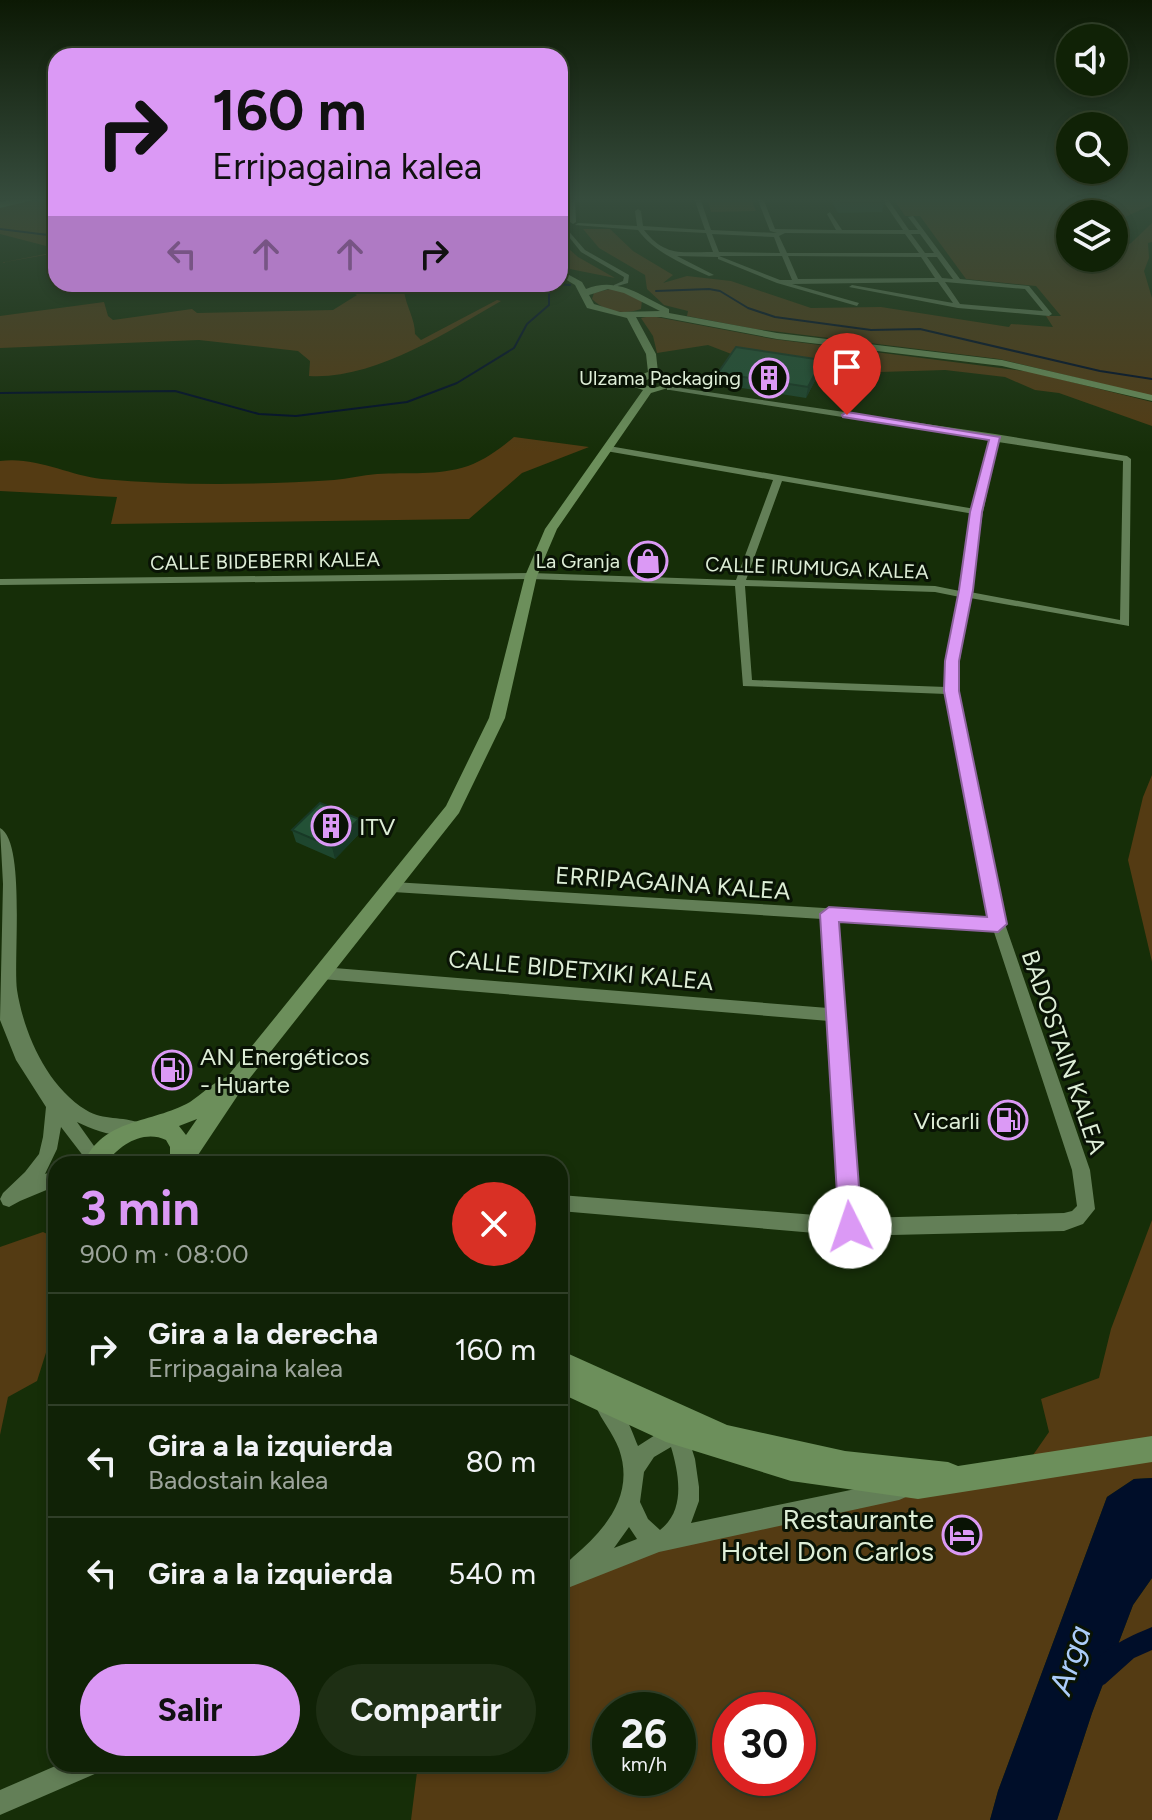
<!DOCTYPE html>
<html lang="es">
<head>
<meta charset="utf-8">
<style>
	:root { --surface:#102206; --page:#1e2f14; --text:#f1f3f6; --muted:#9ca49b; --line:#303f28; --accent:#db99f5 }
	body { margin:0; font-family:Figtree,sans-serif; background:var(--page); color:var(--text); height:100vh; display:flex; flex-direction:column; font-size:30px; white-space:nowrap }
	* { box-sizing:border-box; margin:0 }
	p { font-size:26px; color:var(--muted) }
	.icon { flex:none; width:44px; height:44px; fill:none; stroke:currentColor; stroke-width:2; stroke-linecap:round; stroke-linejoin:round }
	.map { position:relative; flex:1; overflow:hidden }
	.details { position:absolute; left:48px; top:1156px; width:520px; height:616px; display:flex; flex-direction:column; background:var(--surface); border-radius:24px; box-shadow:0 4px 12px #0003,0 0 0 2px var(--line) }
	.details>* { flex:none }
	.banner { position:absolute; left:48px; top:48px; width:520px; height:244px; border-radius:24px; box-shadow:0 4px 12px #0003,0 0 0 2px var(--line); background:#db99f5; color:#111; overflow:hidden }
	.buttons { position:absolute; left:1056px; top:24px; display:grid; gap:16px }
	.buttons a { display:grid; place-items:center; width:72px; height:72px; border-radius:50%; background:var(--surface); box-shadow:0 4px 12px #0003,0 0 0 2px var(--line); font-size:40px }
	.speed { position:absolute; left:592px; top:1692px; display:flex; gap:16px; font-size:40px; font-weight:700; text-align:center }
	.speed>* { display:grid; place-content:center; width:104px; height:104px; border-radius:50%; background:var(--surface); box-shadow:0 4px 12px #0003,0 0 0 2px var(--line); line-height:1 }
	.speed small { font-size:20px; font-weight:400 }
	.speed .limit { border:12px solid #d22; background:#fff; color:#111 }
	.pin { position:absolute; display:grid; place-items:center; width:68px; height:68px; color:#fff; margin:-82px -34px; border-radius:50% 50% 50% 0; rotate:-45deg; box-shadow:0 0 8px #0007 }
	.pin .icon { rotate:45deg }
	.me { position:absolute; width:88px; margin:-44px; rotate:356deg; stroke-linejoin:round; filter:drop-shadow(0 0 6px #0008) }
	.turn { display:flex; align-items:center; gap:28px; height:168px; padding:0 32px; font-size:36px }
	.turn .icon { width:104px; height:104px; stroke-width:2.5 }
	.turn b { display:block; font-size:56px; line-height:68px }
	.lanes { display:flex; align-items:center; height:76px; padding:0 32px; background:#0003; justify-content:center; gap:40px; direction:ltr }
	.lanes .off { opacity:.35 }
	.round { display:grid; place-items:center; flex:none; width:84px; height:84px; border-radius:42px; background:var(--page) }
	.head { display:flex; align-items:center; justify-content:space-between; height:136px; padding:0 32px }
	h1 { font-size:48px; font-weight:700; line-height:60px; color:var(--accent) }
	.button { display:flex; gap:16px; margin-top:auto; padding:16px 32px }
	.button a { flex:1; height:92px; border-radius:48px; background:var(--accent); color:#111; font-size:32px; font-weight:700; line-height:92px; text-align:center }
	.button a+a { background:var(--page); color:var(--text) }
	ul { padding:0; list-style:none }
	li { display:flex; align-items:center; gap:24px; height:112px; padding:0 32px; border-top:2px solid var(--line) }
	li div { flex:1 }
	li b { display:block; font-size:30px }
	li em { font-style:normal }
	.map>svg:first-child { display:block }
</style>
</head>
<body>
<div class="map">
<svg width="1152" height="1820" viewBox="0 0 1152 1820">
	<rect width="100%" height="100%" fill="#162e08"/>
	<path fill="#543b13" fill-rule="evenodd" d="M 56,198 L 56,253 L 0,263 L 51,253 L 54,248 L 0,234 L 0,206 Z
		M 707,198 L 751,198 L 756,211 L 711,212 Z
		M 893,198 L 1152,198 L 1152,205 L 1118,220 L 1114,232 L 1114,214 L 1070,214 L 1070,258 L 1086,258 L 1083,261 L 1087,269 L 1106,258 L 1114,258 L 1114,253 L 1131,243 L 1152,223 L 1152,242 L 1148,243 L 1149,258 L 1144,271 L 1152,298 L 1152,396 L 999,359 L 755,329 L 687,316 L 688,311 L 664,305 L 647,289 L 645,275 L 599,248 L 583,229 L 610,229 L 633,251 L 673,275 L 663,283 L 687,276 L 731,281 L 811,308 L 881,307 L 1009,327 L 1011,324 L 1053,327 L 1046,316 L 1061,316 L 1036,286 L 966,279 L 920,216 L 905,216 Z
		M 560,241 L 578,257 L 615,278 L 560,267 Z
		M 301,284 L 395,284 L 404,291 C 406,306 415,319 415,334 L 421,340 L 497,300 L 501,301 C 447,332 374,380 309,376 L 310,361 L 298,351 L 199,340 L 0,348 L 0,316 L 104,302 L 108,316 L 113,320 L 192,309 L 197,313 L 333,310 L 357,295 L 349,291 Z
		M 610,289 L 623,290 L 642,300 L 641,309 C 624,315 605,312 592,299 L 594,293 Z
		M 651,316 L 773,339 L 1031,372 L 1152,402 L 1152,426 L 1059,393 L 1035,390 L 1005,377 L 945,370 L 880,372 L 734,355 L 708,345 L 657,353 L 653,336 L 641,318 Z
		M 514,437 L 589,447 L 522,473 L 469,519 L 111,524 L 117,497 L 0,491 L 0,461 C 35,456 68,475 102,479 C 179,486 257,485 334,480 C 348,479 362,475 377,474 C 408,472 437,476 468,466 C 485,460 500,449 514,437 Z
		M 1152,775 L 1152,962 L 1128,860 L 1143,797 Z
		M 1152,1220 L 1152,1478 L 1134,1479 L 1107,1497 L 998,1791 L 990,1820 L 411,1820 L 418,1764 L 560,1764 L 560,1580 L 659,1541 L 1024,1468 L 1049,1432 L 1041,1399 L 1099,1378 L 1111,1329 ZM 610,1710 L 678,1710 L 678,1778 L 610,1778 ZM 730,1710 L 798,1710 L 798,1778 L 730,1778 Z
		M 43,1232 L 56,1238 L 56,1321 L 37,1381 L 8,1397 L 0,1435 L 0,1247 Z
		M 1152,1578 L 1152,1629 L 1125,1654 L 1152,1644 L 1152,1820 L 1057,1820 L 1092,1713 L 1133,1605 Z"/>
	<path fill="#000e29" d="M 1152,1478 L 1152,1578 L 1133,1605 L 1092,1713 L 1057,1820 L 990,1820 L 998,1791 L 1107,1497 L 1134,1479 Z"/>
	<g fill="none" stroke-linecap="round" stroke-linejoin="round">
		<path stroke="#000e29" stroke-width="2" d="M 0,229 L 56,236
			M 555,284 L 570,285
			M 656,291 L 709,289 L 720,291 L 748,308 L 775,317 L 871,330 L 920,329 L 1100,371 L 1152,379
			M 0,393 L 175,391 L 259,414 L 296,416 L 407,402 L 457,383 L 514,348 L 527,324 L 549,305 L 549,286 L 556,284"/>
		<path fill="#000e29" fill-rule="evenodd" d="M 1152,1627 L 1152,1650 L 1134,1658 L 1105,1684 L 1097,1688 L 1089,1684 L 1085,1676 C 1096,1651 1128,1637 1152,1627 Z"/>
		<path fill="#637f57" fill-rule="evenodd" d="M 569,198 L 575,198 L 576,222 L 573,224 L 570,222 Z
			M 694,198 L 700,198 L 711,230 L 776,233 L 777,233 L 770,231 L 757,198 L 763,198 L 775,229 L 836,230 L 827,214 L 830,212 L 842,230 L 903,230 L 881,198 L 887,198 L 909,230 L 918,230 L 908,217 L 913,216 L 960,279 L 1029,286 L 1052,314 L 1049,316 L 958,308 L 849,287 L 852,285 L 953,303 L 938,282 L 792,284 L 859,303 L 857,306 L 777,283 L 718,259 L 718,257 L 677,256 L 714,275 L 709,276 C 683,264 655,253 638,230 L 575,225 L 578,223 L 637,226 L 635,211 L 638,209 L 641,211 L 643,226 L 705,230 ZM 644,230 L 706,233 L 713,252 C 682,252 665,257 644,230 ZM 785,233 L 905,234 L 919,253 L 787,253 L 779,236 ZM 712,234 L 774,237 L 780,253 L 719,252 ZM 911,234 L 920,234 L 934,253 L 925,253 ZM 719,256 L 782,256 L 792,280 L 780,280 ZM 788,256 L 921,257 L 935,278 L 798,279 ZM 927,257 L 937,257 L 953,279 L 942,278 ZM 945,282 L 1025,289 L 1043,311 L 960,304 Z
			M 561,227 L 565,227 L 585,250 L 629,275 L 628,283 L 614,287 L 614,285 L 623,281 L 624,277 L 581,252 Z
			M 667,386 L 995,434 L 1127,456 L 1131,459 L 1129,626 L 970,598 L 957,678 L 957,691 L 1005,924 L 1090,1170 L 1095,1209 L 1083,1224 L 1064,1231 L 850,1236 L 560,1211 L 560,1195 L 841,1217 L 829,1021 L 322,979 L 317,977 L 315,973 L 317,969 L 322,967 L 828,1008 L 822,919 L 393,892 L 386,887 L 393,882 L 990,918 L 946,694 L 743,686 L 735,586 L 531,579 L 0,585 L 0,579 L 531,573 L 736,580 L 773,480 L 606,451 L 606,447 L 609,446 L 975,509 L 990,440 L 670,390 L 667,390 ZM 998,442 L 1123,461 L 1120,620 L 970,592 L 983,512 ZM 782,481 L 974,514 L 960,591 L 935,586 L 746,580 ZM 745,586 L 935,592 L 960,597 L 946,687 L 752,680 ZM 836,920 L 993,929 L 1072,1170 L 1077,1206 L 1072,1211 L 1064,1213 L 858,1218 Z
			M 0,828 C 26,841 13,960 17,990 C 24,1034 47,1086 86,1110 C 104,1121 122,1116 140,1123 L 142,1128 L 140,1133 C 119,1140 96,1131 77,1122 L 104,1160 L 103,1164 L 77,1164 L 80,1158 L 84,1157 L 61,1127 L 57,1149 L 45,1174 L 56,1170 L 56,1186 L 20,1201 L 9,1207 L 3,1205 L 0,1199 L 3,1193 L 25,1172 L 39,1154 L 43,1137 L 46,1107 L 16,1060 L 0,1020 L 3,884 Z
			M 605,1395 C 622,1402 631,1429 638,1446 L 677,1421 L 684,1424 L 695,1459 L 699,1487 L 699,1501 L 691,1523 L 899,1480 L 906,1483 L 909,1490 L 906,1497 L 899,1500 L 659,1552 L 560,1591 L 560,1569 C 565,1566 568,1561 573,1557 C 606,1529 635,1495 619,1449 C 613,1433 602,1421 595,1405 L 598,1398 ZM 671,1447 C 679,1474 686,1510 660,1530 L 648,1519 L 640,1502 L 644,1472 L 654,1457 ZM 629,1527 L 637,1539 L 614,1548 Z
			M 60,1764 L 100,1764 L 97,1773 L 0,1815 L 0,1790 Z"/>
		<path fill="#6c8f5b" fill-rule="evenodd" d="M 560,270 L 582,282 L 586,289 C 618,276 641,296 669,309 L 669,313 L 777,333 L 1002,360 L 1152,395 L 1152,401 L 1002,366 L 777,339 L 661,317 L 636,317 L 656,354 L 658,372 L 673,376 L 678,385 L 651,393 L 557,529 L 537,576 L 505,718 L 459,813 L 246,1083 L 192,1164 L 170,1164 L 170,1147 L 166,1140 C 144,1129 118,1145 106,1164 L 83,1164 C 104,1117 151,1124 190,1102 C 202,1094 213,1082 227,1077 L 446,806 L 489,718 L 525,576 L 545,529 L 643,390 L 631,386 L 632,378 L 648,372 L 646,354 L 627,318 L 587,308 L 575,285 L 560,276 ZM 608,289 L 624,293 L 660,311 L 620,312 L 594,304 L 589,295 ZM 653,377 L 665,380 L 667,384 L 654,388 L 640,383 ZM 197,1119 L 186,1135 L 179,1126 Z
			M 560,1350 L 727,1425 L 845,1451 L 948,1462 L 958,1466 L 1152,1436 L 1152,1462 L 918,1499 L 791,1481 L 666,1442 L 560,1393 Z"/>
		<path fill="#729a5e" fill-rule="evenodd" d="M 22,198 L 42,198 L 0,208 L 0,202 Z"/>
	</g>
	<path fill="#1e462e" d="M 831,198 L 881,198 L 884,203 L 882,212 L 838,213 L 831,200 Z
		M 820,371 L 806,398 L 717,384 L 718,373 Z
		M 292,830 L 362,831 L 335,859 L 296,842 Z"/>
	<path fill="#183926" d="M 822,360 L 820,371 L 806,398 L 808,387 Z
		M 359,819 L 362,831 L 335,859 L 332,847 Z"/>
	<path fill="#235136" stroke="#183926" stroke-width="2" d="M 837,198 L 881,198 L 884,203 L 840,203 Z
		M 736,347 L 822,360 L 808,387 L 718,373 Z
		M 320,803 L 359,819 L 332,847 L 292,830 Z"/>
	<linearGradient id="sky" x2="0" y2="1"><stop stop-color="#0c1904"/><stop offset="0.44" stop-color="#364c3d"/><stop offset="1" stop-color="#364c3d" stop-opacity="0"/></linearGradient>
	<rect width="1152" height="453" fill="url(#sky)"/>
	<path fill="#db99f5" stroke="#8e639f" stroke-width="2" d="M 847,412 L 1000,437 L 982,512 L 973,590 L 959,661 L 959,691 L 1007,924 L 998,932 L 839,922 L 862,1227 L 858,1235 L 850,1239 L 842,1235 L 839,1227 L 820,914 L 829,907 L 987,917 L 944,691 L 945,661 L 959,590 L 970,512 L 989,440 L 843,417 L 842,415 Z"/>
	<defs>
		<g id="building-ring" transform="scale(2)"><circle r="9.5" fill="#091305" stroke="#db99f5" stroke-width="1.5"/><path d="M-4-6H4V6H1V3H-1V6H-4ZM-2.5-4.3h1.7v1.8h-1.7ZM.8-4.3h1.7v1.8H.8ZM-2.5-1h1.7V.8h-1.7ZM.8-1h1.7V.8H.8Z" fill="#db99f5"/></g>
		<g id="shop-ring" transform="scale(2)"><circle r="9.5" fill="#091305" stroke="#db99f5" stroke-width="1.5"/><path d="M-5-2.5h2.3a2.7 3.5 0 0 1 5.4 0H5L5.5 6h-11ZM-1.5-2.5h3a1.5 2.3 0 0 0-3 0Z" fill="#db99f5"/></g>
		<g id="fuel-ring" transform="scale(2)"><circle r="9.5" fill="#091305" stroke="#db99f5" stroke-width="1.5"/><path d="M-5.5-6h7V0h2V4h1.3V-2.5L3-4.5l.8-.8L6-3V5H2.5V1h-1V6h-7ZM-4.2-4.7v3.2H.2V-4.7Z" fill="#db99f5"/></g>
		<g id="hotel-ring" transform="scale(2)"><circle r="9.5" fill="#091305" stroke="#db99f5" stroke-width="1.5"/><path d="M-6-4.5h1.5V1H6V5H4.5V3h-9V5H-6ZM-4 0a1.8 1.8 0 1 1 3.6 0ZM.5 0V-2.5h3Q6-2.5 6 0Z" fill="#db99f5"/></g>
	</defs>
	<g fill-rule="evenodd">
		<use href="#building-ring" x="769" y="378"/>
		<use href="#shop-ring" x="648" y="561"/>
		<use href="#building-ring" x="331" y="826"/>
		<use href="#fuel-ring" x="172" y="1070"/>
		<use href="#fuel-ring" x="1008" y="1120"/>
		<use href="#hotel-ring" x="962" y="1535"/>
	</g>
	<g text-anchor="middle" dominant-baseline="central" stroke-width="6" stroke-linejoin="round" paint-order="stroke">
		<g font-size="20" fill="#deeed7" stroke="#091305" text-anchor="end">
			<text x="741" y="378">Ulzama Packaging</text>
			<text x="620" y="561">La Granja</text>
		</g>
		<g font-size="20" fill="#deeed7" stroke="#091305">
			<text transform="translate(265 561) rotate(-1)">CALLE BIDEBERRI KALEA</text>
			<text transform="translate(817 568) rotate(2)">CALLE IRUMUGA KALEA</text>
		</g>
		<g font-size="24" fill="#deeed7" stroke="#091305" text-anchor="start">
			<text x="359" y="826">ITV</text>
			<text x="200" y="1056">AN Energéticos<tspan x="200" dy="28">- Huarte</tspan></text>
			<text x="980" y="1120" text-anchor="end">Vicarli</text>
		</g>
		<g font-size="24" fill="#deeed7" stroke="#091305">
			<text transform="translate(673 883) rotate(4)">ERRIPAGAINA KALEA</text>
			<text transform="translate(581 970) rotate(5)">CALLE BIDETXIKI KALEA</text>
			<text transform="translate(1064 1052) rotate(71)">BADOSTAIN KALEA</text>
		</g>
		<g font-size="28" fill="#deeed7" stroke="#091305" text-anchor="end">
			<text x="934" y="1519">Restaurante<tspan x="934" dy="32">Hotel Don Carlos</tspan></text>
		</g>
		<g font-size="32" font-style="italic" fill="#accdfa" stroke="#091305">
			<text transform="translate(1070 1660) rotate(-72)">Arga</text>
		</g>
	</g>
</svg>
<div class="buttons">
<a><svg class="icon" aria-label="sound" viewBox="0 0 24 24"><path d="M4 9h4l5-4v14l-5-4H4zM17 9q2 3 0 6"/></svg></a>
<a><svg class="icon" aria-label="search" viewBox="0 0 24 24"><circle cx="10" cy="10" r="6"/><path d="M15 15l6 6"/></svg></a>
<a><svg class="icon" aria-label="layers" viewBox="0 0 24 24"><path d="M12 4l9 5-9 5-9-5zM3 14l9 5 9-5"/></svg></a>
</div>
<div class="speed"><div>26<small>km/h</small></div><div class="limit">30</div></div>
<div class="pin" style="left:847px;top:415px;background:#d93025"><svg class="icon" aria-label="arrive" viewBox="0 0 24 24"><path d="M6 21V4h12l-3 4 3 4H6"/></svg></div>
<svg class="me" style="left:850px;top:1227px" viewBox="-20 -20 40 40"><circle r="19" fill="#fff"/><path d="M0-13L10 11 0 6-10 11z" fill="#db99f5"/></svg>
<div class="banner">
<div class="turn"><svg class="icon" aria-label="right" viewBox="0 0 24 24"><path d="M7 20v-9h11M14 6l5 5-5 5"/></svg><div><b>160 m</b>Erripagaina kalea</div></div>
<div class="lanes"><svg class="icon off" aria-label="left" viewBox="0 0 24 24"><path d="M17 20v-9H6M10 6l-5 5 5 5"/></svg><svg class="icon off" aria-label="ahead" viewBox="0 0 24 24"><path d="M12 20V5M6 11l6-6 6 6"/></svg><svg class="icon off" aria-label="ahead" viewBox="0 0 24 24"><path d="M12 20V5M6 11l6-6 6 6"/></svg><svg class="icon" aria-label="right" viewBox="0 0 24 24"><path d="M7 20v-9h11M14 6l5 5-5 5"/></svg></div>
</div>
<section class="details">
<div class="head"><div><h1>3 min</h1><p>900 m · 08:00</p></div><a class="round" style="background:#d93025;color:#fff"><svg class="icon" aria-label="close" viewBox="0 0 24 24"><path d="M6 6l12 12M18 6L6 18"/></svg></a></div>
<ul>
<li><svg class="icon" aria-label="right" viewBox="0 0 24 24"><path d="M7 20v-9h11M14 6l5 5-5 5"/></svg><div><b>Gira a la derecha</b><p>Erripagaina kalea</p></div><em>160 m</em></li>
<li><svg class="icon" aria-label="left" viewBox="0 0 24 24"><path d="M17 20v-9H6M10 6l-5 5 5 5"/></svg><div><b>Gira a la izquierda</b><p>Badostain kalea</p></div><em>80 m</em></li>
<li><svg class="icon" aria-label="left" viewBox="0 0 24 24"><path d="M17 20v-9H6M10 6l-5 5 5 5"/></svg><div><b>Gira a la izquierda</b></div><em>540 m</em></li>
</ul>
<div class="button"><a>Salir</a><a>Compartir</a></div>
</section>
</div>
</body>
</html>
